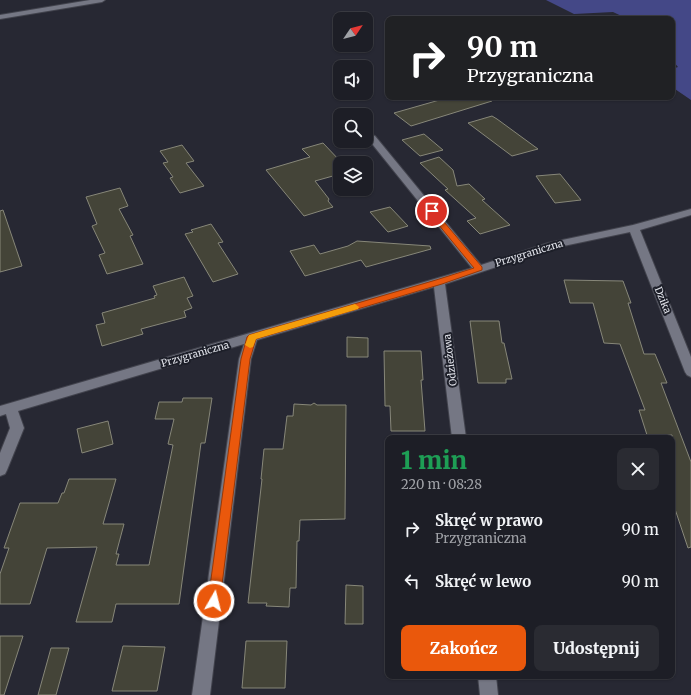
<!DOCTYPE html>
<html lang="pl">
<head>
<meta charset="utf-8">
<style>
	:root { --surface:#1d1e26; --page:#2a2b32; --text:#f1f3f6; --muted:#a0a2a7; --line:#3b3c43; --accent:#ea580c }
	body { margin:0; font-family:Merriweather,serif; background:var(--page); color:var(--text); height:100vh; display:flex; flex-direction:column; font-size:15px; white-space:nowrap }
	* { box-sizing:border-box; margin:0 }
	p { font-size:13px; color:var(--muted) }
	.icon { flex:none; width:22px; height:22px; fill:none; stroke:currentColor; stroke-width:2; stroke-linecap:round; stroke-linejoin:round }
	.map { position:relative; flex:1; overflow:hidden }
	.details { position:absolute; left:385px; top:435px; width:290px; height:244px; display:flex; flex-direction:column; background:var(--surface); border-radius:8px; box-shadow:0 1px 3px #0004,0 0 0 1px var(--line) }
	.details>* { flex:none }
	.top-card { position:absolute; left:385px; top:16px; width:290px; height:84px; border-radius:8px; box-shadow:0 1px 3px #0004,0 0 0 1px var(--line); background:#202124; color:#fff; overflow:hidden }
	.needle { width:26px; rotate:55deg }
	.fabs { position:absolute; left:333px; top:12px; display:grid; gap:8px }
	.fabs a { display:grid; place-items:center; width:40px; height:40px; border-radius:8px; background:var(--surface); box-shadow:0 1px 3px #0004,0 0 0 1px var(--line); font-size:20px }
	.pin { position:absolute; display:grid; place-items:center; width:34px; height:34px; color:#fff; margin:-17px; border:2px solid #fff; border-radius:50%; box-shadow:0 1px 4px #0007 }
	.me { position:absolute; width:44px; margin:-22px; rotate:8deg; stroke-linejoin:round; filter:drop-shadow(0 0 3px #0008) }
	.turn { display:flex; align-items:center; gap:14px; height:84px; padding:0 16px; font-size:18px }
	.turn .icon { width:52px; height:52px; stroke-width:2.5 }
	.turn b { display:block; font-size:28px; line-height:34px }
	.round { display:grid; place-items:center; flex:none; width:42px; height:42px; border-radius:8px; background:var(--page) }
	.summary { display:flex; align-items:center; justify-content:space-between; height:68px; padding:0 16px }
	h1 { font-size:24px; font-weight:800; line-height:30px; color:#1e9e55 }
	.button { display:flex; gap:8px; margin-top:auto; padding:8px 16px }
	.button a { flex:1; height:46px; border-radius:8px; background:var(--accent); color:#fff; font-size:16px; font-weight:800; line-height:46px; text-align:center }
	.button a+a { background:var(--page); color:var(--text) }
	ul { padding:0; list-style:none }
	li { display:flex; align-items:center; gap:12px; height:52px; padding:0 16px }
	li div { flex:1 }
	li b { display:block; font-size:15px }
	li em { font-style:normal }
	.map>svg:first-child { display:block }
</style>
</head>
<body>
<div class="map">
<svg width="691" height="695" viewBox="0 0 691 695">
	<rect width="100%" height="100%" fill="#272833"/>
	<path fill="#444887" d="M 546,0 L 691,0 L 691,100 L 672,87 L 672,69 L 678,67 L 672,60 L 672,19 L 628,19 L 613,12 L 574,14 Z"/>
	<path fill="#444438" stroke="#878779" d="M 450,97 L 492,97 L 492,101 L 411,126 L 394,113 Z
		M 492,116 L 497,119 L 538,149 L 512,156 L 468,123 Z
		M 424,134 L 443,150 L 420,156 L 402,140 Z
		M 323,143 L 342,163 L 340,163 L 340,174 L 315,181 L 329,199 L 328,201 L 333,207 L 304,216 L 266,170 L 310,157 L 302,149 Z
		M 182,145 L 194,161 L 186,163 L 204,186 L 180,193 L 170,178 L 173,177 L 163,163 L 168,162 L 160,151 Z
		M 439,157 L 453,170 L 457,186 L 469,184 L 485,199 L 482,200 L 510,225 L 480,234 L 467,221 L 476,218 L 445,190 L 448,189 L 420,163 Z
		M 560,174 L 581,200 L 555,203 L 536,176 Z
		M 120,188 L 128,206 L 119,209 L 133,235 L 130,236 L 143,264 L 107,274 L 99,255 L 105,253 L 92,226 L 97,224 L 86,197 Z
		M 390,207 L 408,226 L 388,232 L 370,212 Z
		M 3,210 L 22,266 L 0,272 L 0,211 Z
		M 211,224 L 223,242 L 218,243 L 238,274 L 213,282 L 185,234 L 193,232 L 191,230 Z
		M 357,241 L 430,246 L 431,249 L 366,267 L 361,260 L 305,276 L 290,251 L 314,245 L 320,254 L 348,246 Z
		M 184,277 L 193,296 L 187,298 L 192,308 L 184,311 L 186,317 L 141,329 L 143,334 L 102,346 L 96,325 L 105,323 L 102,313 L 155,298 L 154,296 L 157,295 L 153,286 Z
		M 564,280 L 623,281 L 631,303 L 628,303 L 644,354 L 655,354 L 667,383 L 661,383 L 691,462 L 691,547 L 688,548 L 672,500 L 672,435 L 647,435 L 639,410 L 645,410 L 620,344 L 604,343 L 593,303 L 570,303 Z
		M 470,321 L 499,321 L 502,343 L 504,343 L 512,379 L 506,379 L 506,383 L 478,383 Z
		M 347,337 L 368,338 L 368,357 L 347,357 Z
		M 384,351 L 421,351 L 423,380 L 421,380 L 425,431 L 391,431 L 390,406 L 385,406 Z
		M 183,398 L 212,398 L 205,443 L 201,443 L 179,604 L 116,604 L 112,622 L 76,622 L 97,547 L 47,548 L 30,604 L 0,604 L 0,574 L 9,548 L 4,548 L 20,503 L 58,503 L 62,493 L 64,493 L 69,479 L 116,479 L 103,524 L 124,524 L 116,554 L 119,554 L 116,565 L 149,565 L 173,445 L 168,444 L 174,419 L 155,419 L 159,402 L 182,402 Z
		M 314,403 L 317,405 L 346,405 L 345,519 L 300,520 L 299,541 L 297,541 L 296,588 L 290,588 L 289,607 L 266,606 L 267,603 L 248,603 L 262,479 L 261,479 L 264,449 L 283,449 L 287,416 L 293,416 L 294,404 L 311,405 Z
		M 108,421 L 113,444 L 82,453 L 77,429 Z
		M 346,585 L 363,586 L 363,624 L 345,624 Z
		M 0,636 L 23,636 L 4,695 L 0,695 Z
		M 246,641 L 287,641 L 285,688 L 242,688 Z
		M 123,646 L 165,647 L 157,691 L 112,691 Z
		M 51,648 L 69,648 L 56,695 L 38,695 Z"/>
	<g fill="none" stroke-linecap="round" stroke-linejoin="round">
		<g stroke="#42434d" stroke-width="2">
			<path id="minor" d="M 90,0 L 105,0 L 102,2 L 0,19 L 0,15 Z
				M 372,135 L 375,136 L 481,265 L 548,243 L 633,225 L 691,209 L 691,215 L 640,230 L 691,357 L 691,377 L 687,375 L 685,372 L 630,232 L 554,248 L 445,284 L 466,438 L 452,438 L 434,287 L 257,340 L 251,359 L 210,695 L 192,695 L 239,359 L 244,344 L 18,411 L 24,428 L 7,470 L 5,474 L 0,476 L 0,453 L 10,428 L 6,414 L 0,416 L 0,406 L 472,268 L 369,140 L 368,138 L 369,136 Z
				M 478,676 L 496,676 L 498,695 L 480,695 Z"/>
		</g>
		<use href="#minor" fill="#757784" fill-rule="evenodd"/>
	</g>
	<path fill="#ea580c" stroke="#983908" d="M 432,209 L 434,210 L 482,267 L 482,270 L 442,284 L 256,339 L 250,359 L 220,601 L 218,605 L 214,606 L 209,605 L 208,601 L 241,359 L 247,337 L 249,335 L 436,280 L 474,268 L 429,213 L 429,210 Z"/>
	<path fill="#f59e0b" d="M 355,304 L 359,307 L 358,309 L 256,339 L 253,347 L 250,348 L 245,345 L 249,335 Z"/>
	<g text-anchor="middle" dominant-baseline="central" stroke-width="4" stroke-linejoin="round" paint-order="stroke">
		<g font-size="10" fill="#e1e3ea" stroke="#1d1f29">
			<text transform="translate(529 253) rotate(-17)">Przygraniczna</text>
			<text transform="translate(663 300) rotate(68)">Dzika</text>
			<text transform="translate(195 354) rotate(-16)">Przygraniczna</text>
			<text transform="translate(450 360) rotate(-97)">Odzieżowa</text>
		</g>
	</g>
</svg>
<div class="fabs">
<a><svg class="needle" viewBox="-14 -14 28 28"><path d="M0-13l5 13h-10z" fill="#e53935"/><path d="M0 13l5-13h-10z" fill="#a0a2a7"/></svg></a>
<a><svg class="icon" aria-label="sound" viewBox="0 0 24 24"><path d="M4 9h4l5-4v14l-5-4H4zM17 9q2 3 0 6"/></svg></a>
<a><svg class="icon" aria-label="search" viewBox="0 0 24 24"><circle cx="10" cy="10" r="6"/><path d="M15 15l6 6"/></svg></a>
<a><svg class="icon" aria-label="layers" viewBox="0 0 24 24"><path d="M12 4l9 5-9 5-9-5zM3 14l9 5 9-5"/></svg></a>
</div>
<div class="pin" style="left:432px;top:211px;background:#d93025"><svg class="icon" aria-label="arrive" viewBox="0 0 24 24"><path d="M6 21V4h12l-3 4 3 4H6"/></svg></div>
<svg class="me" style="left:214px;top:601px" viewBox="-20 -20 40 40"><circle r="17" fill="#ea580c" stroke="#fff" stroke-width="3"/><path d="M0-11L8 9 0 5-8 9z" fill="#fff"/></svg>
<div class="top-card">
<div class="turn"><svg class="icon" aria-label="right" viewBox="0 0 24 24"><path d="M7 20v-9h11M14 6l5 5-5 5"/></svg><div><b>90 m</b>Przygraniczna</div></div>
</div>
<section class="details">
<div class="summary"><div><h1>1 min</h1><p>220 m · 08:28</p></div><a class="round"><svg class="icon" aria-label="close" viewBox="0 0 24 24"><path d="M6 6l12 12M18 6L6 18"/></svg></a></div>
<ul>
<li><svg class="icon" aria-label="right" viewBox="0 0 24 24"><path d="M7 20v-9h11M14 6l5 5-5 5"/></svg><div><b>Skręć w prawo</b><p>Przygraniczna</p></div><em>90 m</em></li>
<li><svg class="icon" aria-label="left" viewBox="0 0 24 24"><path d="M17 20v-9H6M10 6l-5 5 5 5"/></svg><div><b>Skręć w lewo</b></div><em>90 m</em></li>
</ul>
<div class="button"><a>Zakończ</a><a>Udostępnij</a></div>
</section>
</div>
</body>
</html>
